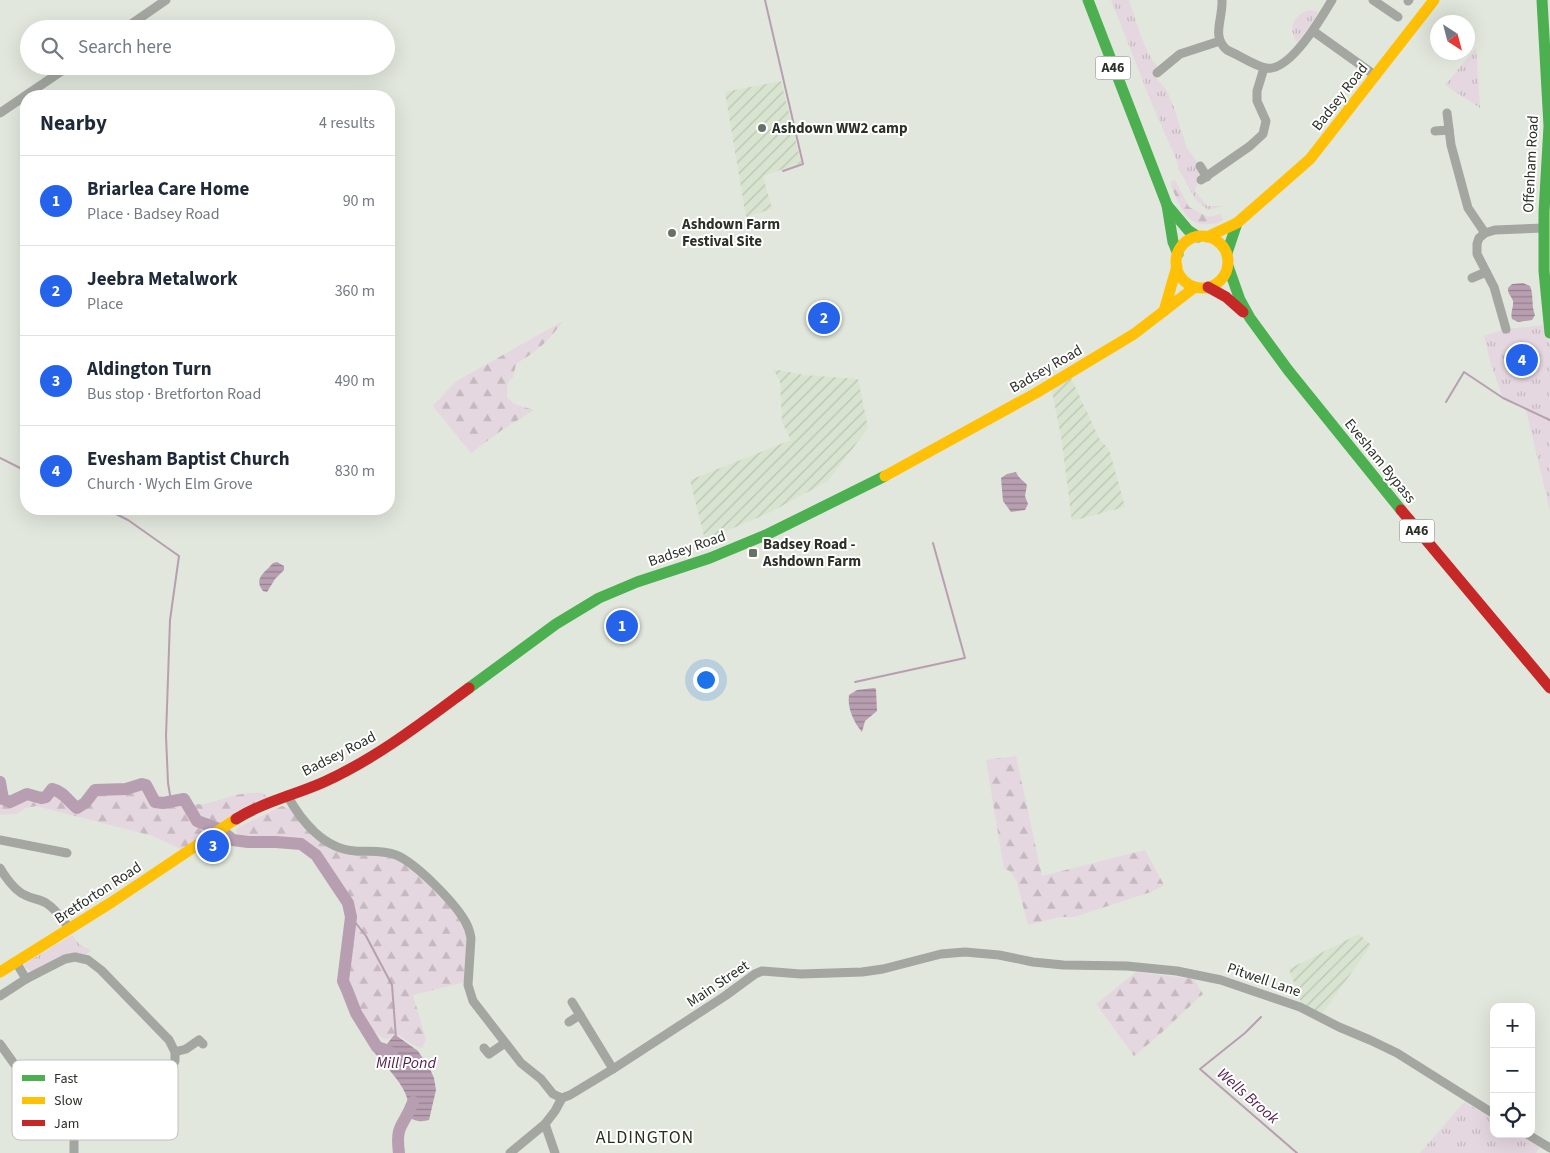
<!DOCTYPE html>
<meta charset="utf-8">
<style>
:root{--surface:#fff;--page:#f2f2f3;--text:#1f2937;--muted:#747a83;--line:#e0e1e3;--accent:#2563eb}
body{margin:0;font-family:"Source Sans 3",sans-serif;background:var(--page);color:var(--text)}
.controls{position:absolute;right:15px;bottom:15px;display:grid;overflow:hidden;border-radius:10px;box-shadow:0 5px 20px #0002}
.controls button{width:45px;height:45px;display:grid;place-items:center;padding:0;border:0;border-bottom:1px solid var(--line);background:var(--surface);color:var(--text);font:25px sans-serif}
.compass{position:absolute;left:1430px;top:15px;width:45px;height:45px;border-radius:50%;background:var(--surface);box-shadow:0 5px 20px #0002;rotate:144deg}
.you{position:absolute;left:705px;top:679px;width:18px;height:18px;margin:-12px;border:4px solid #fff;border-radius:50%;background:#1a73e8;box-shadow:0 0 0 8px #1a73e833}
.badge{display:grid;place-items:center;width:32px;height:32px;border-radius:50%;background:var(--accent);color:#fff;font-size:16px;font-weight:700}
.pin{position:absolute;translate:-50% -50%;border:2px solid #fff;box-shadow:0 1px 5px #0006}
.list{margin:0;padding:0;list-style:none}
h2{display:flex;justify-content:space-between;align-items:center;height:65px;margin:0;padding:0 20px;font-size:21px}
h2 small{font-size:16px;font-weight:400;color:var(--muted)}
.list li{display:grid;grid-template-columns:32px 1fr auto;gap:15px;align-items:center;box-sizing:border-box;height:90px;padding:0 20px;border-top:1px solid var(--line)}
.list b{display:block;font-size:19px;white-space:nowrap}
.list p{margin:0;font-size:16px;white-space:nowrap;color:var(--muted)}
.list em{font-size:16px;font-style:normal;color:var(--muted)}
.icon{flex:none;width:28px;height:28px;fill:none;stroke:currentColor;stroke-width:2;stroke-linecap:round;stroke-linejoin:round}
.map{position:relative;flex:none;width:1550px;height:1153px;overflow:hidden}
.search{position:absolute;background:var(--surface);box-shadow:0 5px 20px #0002;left:20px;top:20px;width:375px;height:55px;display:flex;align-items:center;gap:12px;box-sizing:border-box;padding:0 18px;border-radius:28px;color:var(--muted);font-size:19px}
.panel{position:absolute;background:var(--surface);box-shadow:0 5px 20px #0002;left:20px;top:90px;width:375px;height:425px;border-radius:20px}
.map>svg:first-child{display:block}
.industrial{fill:url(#industrial-furrows)}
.grass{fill:url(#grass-tufts)}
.forest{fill:url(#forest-firs)}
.water{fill:url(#water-rules)}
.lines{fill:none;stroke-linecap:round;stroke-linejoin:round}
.stream{stroke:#b89eb1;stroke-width:2}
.river{stroke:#b89eb1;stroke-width:12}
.street{stroke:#a3a6a1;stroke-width:9}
.fast{stroke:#4caf50;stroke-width:11}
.slow{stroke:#ffc107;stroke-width:11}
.jam{stroke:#c62828;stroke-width:11}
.poi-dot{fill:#6b7067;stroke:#fff;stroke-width:2}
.labels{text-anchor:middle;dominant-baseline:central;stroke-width:4;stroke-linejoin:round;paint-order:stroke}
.shield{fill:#fff;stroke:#6b6e68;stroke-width:1}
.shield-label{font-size:14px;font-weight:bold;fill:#2b3028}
.street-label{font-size:15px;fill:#2b3028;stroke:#fff}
.poi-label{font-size:15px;font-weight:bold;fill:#2b3028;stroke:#fff;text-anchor:start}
.water-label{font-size:16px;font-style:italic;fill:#511f4b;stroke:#fff}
.quarter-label{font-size:18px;letter-spacing:1px;fill:#273021;stroke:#fff}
.key{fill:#fff;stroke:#bfc1be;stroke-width:1}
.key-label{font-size:14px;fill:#2b3028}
</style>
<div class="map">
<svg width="1550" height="1153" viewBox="0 0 1550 1153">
<defs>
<pattern id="industrial-furrows" width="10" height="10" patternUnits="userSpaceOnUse" patternTransform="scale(1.25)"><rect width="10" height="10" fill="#d8e4d0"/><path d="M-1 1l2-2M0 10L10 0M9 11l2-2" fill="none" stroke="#bac4b3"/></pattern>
<pattern id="grass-tufts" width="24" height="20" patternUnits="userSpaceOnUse" patternTransform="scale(1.25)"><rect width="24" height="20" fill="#e5d7df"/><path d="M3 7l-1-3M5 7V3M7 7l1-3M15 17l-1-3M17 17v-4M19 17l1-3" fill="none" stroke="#c5b9bf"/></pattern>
<pattern id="forest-firs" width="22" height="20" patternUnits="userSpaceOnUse" patternTransform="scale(1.25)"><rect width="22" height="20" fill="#e5d7df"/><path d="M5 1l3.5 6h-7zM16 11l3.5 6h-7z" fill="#c5b9bf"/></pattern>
<pattern id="water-rules" width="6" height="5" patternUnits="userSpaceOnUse" patternTransform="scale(1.25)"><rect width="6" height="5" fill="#b89eb1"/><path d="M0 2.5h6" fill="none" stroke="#968190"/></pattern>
</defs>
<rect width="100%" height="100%" fill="#e1e7dc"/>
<g class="industrial">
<path d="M 781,81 L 801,163 L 763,176 L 772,209 L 746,217 L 725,92 Z"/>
<path d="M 773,369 L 804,375 L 858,379 L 868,428 L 828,481 L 769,513 L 705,540 L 690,480 L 791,440 L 782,422 L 780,381 Z"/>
<path d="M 1070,376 L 1100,440 L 1109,449 L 1125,507 L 1072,521 L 1061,436 L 1051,387 Z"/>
<path d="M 1359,934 L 1371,945 L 1323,1013 L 1302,1005 L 1289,969 Z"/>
</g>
<g class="grass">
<path d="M 1111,0 L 1129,0 C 1137,23 1143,49 1158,68 L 1153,74 L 1167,91 L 1173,105 L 1187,148 L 1199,165 L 1203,176 L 1197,184 L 1195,191 L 1207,206 L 1223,206 L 1208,210 L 1196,200 L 1179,170 L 1176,159 L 1152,104 Z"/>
<path d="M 1308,10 L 1318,12 L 1310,26 L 1297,42 C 1287,28 1294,16 1308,10 Z"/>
<path d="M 1476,48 L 1480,108 L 1445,85 Z"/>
<path d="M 1545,325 L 1550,346 L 1550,511 L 1526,410 L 1503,398 L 1491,365 L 1484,336 L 1506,329 Z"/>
<path d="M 72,935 L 80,945 L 91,950 L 86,955 C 65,949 51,962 33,971 L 30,971 L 24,966 L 26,963 Z"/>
<path d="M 1464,1102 L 1494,1119 L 1494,1134 L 1519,1134 L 1540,1147 L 1536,1153 L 1420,1153 Z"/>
</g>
<g class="forest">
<path d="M 1175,180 L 1189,207 L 1208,217 L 1220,214 L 1223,219 C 1220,223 1215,224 1209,224 C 1185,226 1180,205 1171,186 L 1171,181 Z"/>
<path d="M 563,321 C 547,343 538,350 516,364 L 513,377 L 507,384 L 507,397 L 514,404 L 534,410 L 502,430 L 471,453 L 433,406 L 455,382 Z"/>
<path d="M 1016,756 L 1042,876 L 1145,850 L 1164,885 L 1151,892 L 1074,917 L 1060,917 L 1028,925 L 1017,882 L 1010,871 L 1004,869 L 986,760 Z"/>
<path d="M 0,782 L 3,799 L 10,802 L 27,794 L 41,798 L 46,797 L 52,789 C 63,791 68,801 77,808 L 85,803 L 95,790 L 126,789 L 142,784 L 146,785 L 155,802 L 163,803 L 184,799 L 188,804 C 195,804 202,805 208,803 C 227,798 243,791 263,793 L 269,799 L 182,850 L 153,836 L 36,806 L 26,808 L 16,814 L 0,815 Z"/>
<path d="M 282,806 L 293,810 L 323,843 L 338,852 L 353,856 L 385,856 L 398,861 L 406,864 L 433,888 L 453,909 L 464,927 L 468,952 L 465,982 L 413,995 L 426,1040 L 422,1048 C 410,1046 404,1035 393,1034 L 388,1039 L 382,1038 L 373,1030 L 361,1011 L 349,981 L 351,962 L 348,943 L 351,917 L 348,903 L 316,855 L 301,844 L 276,842 L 248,842 L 236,832 L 237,828 Z"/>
<path d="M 1136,972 L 1194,979 L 1203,994 L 1158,1036 L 1134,1056 L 1096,1004 Z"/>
</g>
<g class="water">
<path d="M 1523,283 L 1530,286 C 1534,295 1531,306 1535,315 L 1532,320 L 1518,322 L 1512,319 C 1510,312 1514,307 1513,301 C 1511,295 1508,295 1508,288 L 1512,284 Z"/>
<path d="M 1016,472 C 1019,479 1023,480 1027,485 L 1025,496 L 1028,504 L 1025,510 L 1011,512 L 1003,501 L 1001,478 L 1007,474 Z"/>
<path d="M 277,562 L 284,566 L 284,570 L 275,579 L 267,592 L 263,591 C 253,578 265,573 273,563 Z"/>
<path d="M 874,688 L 876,689 L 877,711 L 865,721 L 862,732 C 854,723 847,708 849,695 L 857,690 Z"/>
<path d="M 394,1035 L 397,1036 L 418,1051 L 430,1069 L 434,1078 L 436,1090 L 429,1120 C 418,1123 410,1120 404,1112 L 409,1106 C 406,1084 387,1069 374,1052 L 381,1042 L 387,1044 Z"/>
</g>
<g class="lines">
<g class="stream">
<path d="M 765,0 L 803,164 L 783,171"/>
<path d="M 1446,402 L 1464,372 L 1503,398 L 1550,420"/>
<path d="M 0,458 L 26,471"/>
<path d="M 106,509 L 128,520 L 179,556 L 170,620 L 166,736 L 168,783 L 171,801"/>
<path d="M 855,682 L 965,658 L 933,543"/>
<path d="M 351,917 L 366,936 L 392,985 L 396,1038"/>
<path d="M 1261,1017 L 1245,1033 L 1200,1069 L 1297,1153"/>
</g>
<g class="river">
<path d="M 0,782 L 3,799 L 10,802 L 27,794 L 41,798 L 46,797 L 52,789 C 63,791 68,801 77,808 L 85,803 L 95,790 L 126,789 L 142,784 L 146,785 L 155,802 L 163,803 L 184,799 L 197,821 L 219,829 L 233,840 L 248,842 L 276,842 L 301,844 L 316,855 L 348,903 L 351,917 L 343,981 L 347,990 L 356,1013 L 377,1047 L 392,1053"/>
<path d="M 399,1153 C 395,1123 404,1127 413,1102"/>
</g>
<g class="street">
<path d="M 1222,0 C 1223,19 1211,37 1227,50 C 1239,55 1255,66 1266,68 C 1289,73 1322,17 1332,0"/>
<path d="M 1373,0 L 1398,17"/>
<path d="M 1408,1 L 1409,0"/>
<path d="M 124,29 L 166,0"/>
<path d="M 1313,31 L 1376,76"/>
<path d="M 1157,73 L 1180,54 L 1220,41"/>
<path d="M 0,113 L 69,66"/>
<path d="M 1447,113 L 1451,145 L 1468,208 L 1485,233"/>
<path d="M 1435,131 L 1449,130"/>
<path d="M 1200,166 L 1207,177"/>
<path d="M 1201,180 L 1250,146 L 1263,134 L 1266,121 L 1257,101 L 1257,91 L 1264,68"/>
<path d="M 1472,278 L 1486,272"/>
<path d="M 1506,329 L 1494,287 L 1477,254 L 1477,244 L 1479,238 L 1485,233 L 1495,230 L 1543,228"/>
<path d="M 287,795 C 301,821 324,849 355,851 C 369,852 383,850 396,855 C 416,863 454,902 465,921 C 468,926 470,932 471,938 L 468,985 L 473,1001 L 521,1063 L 541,1079 L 553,1094 L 562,1098"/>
<path d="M 0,840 L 67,853"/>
<path d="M 0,868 C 6,878 16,892 27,896 C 33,899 40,899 46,903 C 56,909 63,920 70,929"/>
<path d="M 16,962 L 26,979 L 65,959 L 75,957 L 88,960 L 101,970 L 169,1040 L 175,1052 L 186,1049 L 199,1040 L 203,1044"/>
<path d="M 0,996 L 26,979"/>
<path d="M 572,1002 L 613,1069"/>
<path d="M 569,1022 L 580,1015"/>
<path d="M 0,1044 C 12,1061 58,1127 76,1132 C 83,1134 92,1133 98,1129 L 169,1077 L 175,1061 L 175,1052"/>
<path d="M 484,1048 L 489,1054 L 505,1043"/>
<path d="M 562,1098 L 570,1095 L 613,1069 L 725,996 L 755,974 L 762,971 L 801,974 L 862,972 L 883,969 L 941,954 L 965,952 L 999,955 L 1033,962 L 1063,965 L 1127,966 L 1177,971 L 1221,980 L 1300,1007 L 1339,1027 L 1370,1040 L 1397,1053 L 1494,1114"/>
<path d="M 545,1124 L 555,1153"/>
<path d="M 1527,1134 L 1550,1148"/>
<path d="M 74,1153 L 74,1132"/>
<path d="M 510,1153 L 545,1124 L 555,1111 L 562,1098"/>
</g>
<g class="fast">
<path d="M 1088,0 L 1167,205 L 1173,242 L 1178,254"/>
<path d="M 1542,0 L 1549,126 L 1544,212 L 1544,271 L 1550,333"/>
<path d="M 1167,205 L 1188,230 L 1198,237"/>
<path d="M 1227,253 L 1237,223"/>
<path d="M 1228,266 L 1240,300 L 1250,318 L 1288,370 L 1401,510"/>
<path d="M 469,688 L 556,624 L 599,598 L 637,582 L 710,558 L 768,534 L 885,476"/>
</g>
<g class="slow">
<circle cx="1202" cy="262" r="26"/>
<path d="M 1207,237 L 1237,223 L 1310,159 L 1434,0"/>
<path d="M 1164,311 L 1177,266"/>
<path d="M 885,476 L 1036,393 L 1134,334 L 1195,287"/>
<path d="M 0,972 L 112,902 L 236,819"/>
</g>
<g class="jam">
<path d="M 1208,287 L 1226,297 L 1243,312"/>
<path d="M 1401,510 L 1550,688"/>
<path d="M 236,819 C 263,802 295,795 324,782 C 377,758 423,722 469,688"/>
</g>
</g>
<g class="poi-dot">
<circle cx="762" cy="128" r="5"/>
<circle cx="672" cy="233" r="5"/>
<rect x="748" y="548" width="10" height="10" rx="2.5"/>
</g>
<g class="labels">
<g class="shield">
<rect x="1095.5" y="56.5" width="35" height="23" rx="4"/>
<rect x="1399.5" y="519.5" width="35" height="23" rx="4"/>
</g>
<g class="shield-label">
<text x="1113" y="68">A46</text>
<text x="1417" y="531">A46</text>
</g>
<g class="street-label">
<text transform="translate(1340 97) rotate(-52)">Badsey Road</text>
<text transform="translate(1531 164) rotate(-87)">Offenham Road</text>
<text transform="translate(1046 369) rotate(-30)">Badsey Road</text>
<text transform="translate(1380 461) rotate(51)">Evesham Bypass</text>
<text transform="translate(687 549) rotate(-19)">Badsey Road</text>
<text transform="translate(339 754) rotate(-27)">Badsey Road</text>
<text transform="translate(98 893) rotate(-33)">Bretforton Road</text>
<text transform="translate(1264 980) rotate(19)">Pitwell Lane</text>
<text transform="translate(718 984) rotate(-34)">Main Street</text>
</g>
<g class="poi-label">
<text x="772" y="128">Ashdown WW2 camp</text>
<text x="682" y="224">Ashdown Farm<tspan x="682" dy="17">Festival Site</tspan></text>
<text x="763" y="544">Badsey Road -<tspan x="763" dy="17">Ashdown Farm</tspan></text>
</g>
<g class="water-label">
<text x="406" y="1063">Mill Pond</text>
<text transform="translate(1248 1096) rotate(41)">Wells Brook</text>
</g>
<g class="quarter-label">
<text x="645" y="1137">ALDINGTON</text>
</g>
</g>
<rect x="12" y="1060" width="166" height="80" rx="8" class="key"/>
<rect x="22" y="1075" width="23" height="6" fill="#4caf50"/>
<rect x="22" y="1097" width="23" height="7" fill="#ffc107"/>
<rect x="22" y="1120" width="23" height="6" fill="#c62828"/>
<g class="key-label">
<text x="54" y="1083">Fast</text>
<text x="54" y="1105">Slow</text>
<text x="54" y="1128">Jam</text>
</g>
</svg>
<div class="controls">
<button>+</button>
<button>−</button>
<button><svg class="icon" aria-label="locate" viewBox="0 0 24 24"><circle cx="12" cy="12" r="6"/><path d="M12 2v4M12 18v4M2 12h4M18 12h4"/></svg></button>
</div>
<svg class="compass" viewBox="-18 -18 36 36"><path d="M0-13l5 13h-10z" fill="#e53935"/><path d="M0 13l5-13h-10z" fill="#747a83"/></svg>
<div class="you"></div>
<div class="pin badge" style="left:622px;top:626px">1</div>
<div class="pin badge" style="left:824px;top:318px">2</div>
<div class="pin badge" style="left:213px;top:846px">3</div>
<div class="pin badge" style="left:1522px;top:360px">4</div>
<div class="search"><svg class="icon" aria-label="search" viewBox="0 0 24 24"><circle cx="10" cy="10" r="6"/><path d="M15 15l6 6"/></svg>Search here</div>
<section class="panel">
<h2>Nearby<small>4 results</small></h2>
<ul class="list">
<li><span class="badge">1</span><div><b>Briarlea Care Home</b><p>Place · Badsey Road</p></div><em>90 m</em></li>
<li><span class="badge">2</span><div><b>Jeebra Metalwork</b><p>Place</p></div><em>360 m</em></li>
<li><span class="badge">3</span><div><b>Aldington Turn</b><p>Bus stop · Bretforton Road</p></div><em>490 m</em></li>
<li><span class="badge">4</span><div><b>Evesham Baptist Church</b><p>Church · Wych Elm Grove</p></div><em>830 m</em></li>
</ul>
</section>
</div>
